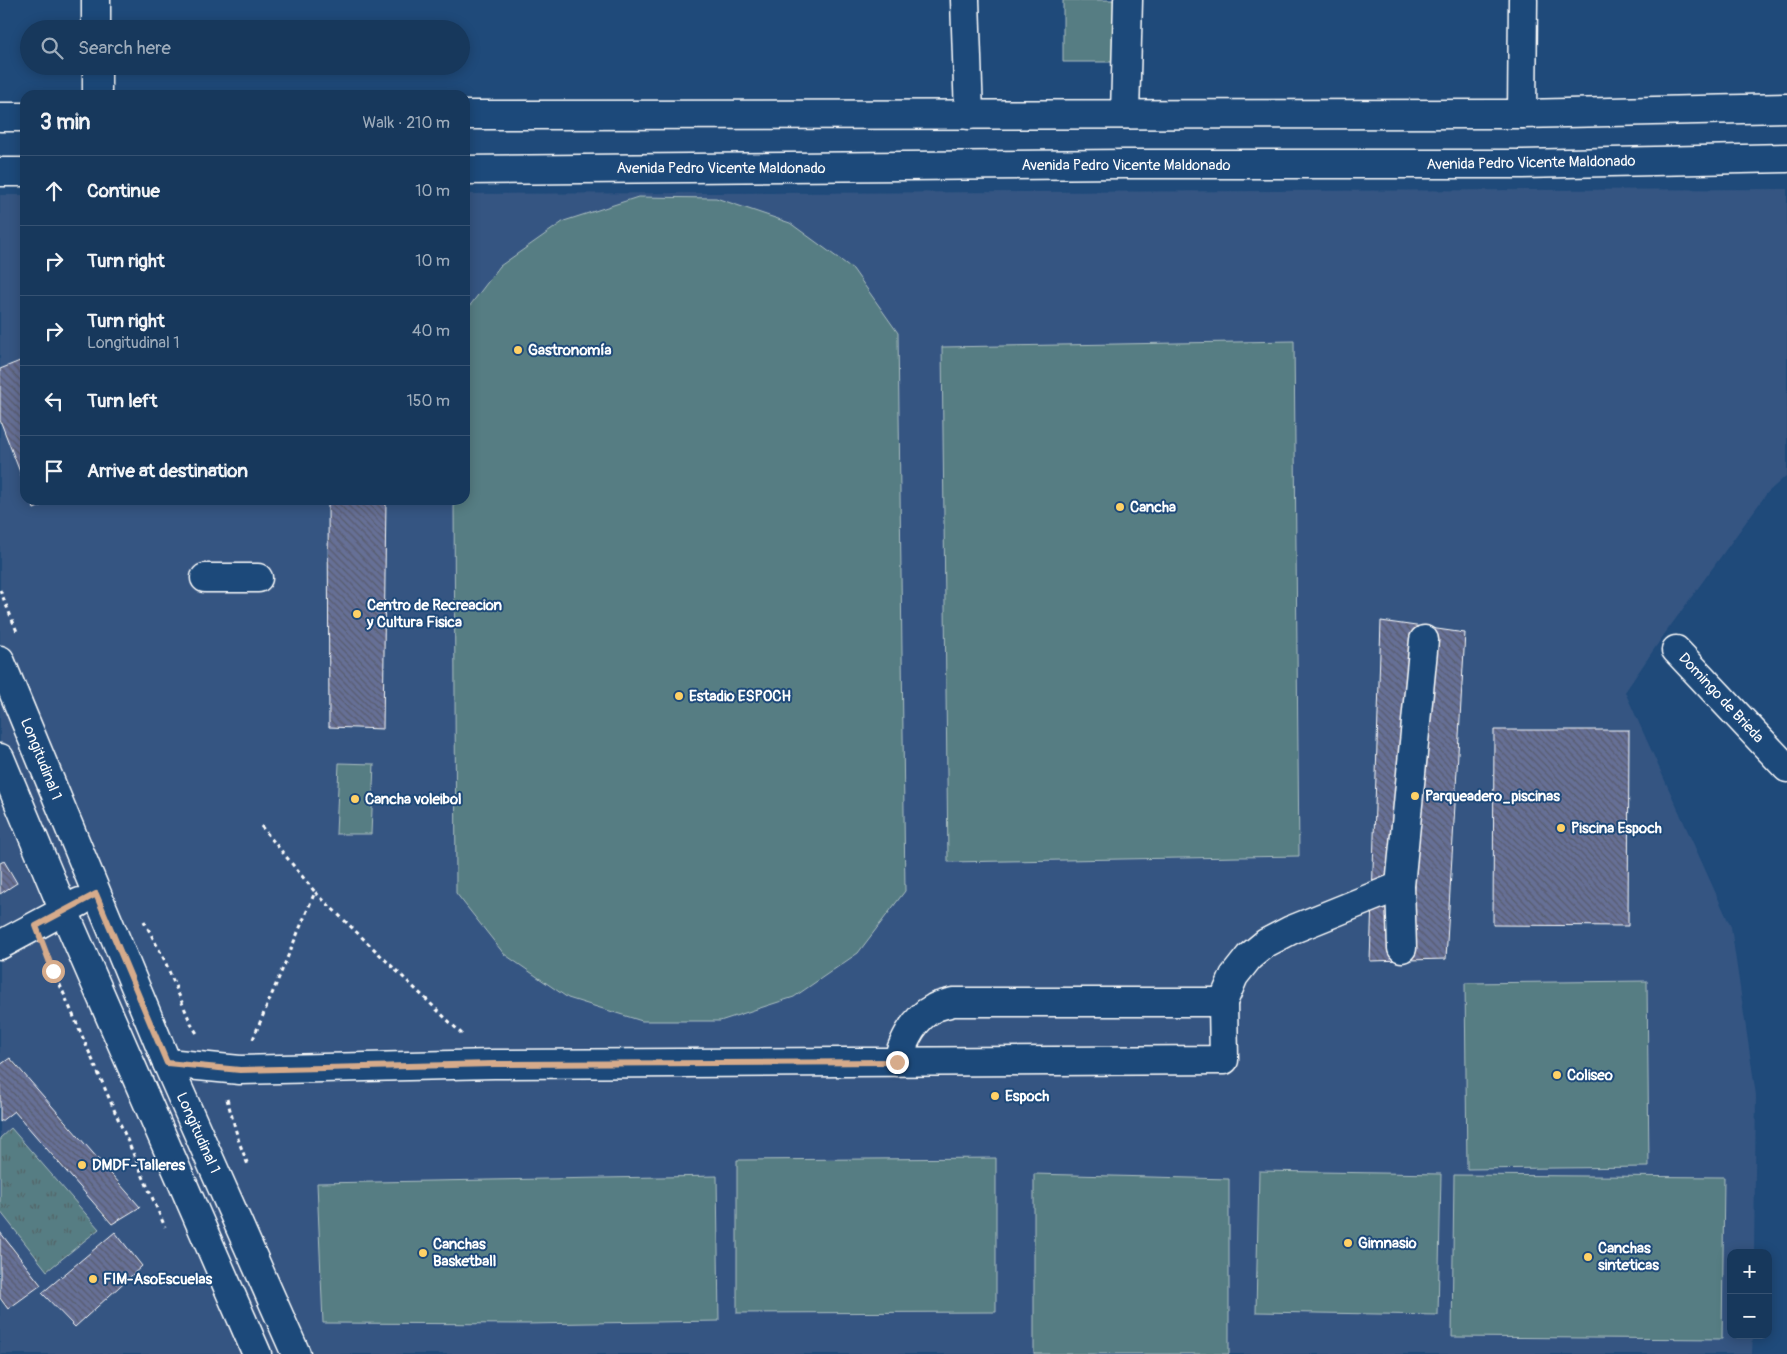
<!DOCTYPE html>
<meta charset="utf-8">
<style>
:root{--surface:#17385c;--page:#244365;--text:#f1f3f6;--muted:#9eacbb;--line:#365272}
body{margin:0;font-family:Pangolin,sans-serif;background:var(--page);color:var(--text)}
.controls{position:absolute;right:15px;bottom:15px;display:grid;overflow:hidden;border-radius:10px;box-shadow:0 2px 12px #0003}
.controls button{width:45px;height:45px;display:grid;place-items:center;padding:0;border:0;border-bottom:1px solid var(--line);background:var(--surface);color:var(--text);font:25px sans-serif}
.stop{position:absolute;width:15px;height:15px;margin:-11px;border:4px solid #d6ab8b;border-radius:50%;background:#fff}
.stop.end{background:#d6ab8b;border-color:#fff;box-shadow:0 1px 5px #0008}
.list{margin:0;padding:0;list-style:none}
h2{display:flex;justify-content:space-between;align-items:center;height:65px;margin:0;padding:0 20px;font-size:21px}
h2 small{font-size:16px;font-weight:400;color:var(--muted)}
.list li{display:grid;grid-template-columns:32px 1fr auto;gap:15px;align-items:center;box-sizing:border-box;height:70px;padding:0 20px;border-top:1px solid var(--line)}
.list b{display:block;font-size:19px;white-space:nowrap}
.list p{margin:0;font-size:16px;white-space:nowrap;color:var(--muted)}
.list em{font-size:16px;font-style:normal;color:var(--muted)}
.icon{flex:none;width:28px;height:28px;fill:none;stroke:currentColor;stroke-width:2;stroke-linecap:round;stroke-linejoin:round}
.map{position:relative;flex:none;width:1787px;height:1354px;overflow:hidden}
.search{position:absolute;background:var(--surface);box-shadow:0 2px 12px #0003;left:20px;top:20px;width:450px;height:55px;display:flex;align-items:center;gap:12px;box-sizing:border-box;padding:0 18px;border-radius:28px;color:var(--muted);font-size:19px}
.panel{position:absolute;background:var(--surface);box-shadow:0 2px 12px #0003;left:20px;top:90px;width:450px;height:415px;border-radius:15px}
.map>svg:first-child{display:block}
.built{fill:#345582}
.park{fill:url(#park-tufts);stroke:#abbec1}
.pitch{fill:#577d83;stroke:#abbec1}
.building{fill:url(#building-back-hatch);stroke:#fff}
.lines{fill:none;stroke-linecap:round;stroke-linejoin:round}
.minor-casing{stroke:#fff;stroke-width:31}
.major-casing{stroke:#fff;stroke-width:31}
.path{stroke:#fff;stroke-width:3;stroke-dasharray:4 4;stroke-linecap:butt}
.minor{stroke:#1f4a7a;stroke-width:28}
.major{stroke:#1f4a7a;stroke-width:28}
.route{stroke:#d6ab8b;stroke-width:6}
.poi-dot{fill:#ffd166;stroke:#1f4a7a;stroke-width:2}
.labels{text-anchor:middle;dominant-baseline:central;stroke-width:4;stroke-linejoin:round;paint-order:stroke}
.street-label{font-size:15px;fill:#fff;stroke:#1f4a7a}
.poi-label{font-size:15px;font-weight:bold;fill:#fff;stroke:#1f4a7a;text-anchor:start}
</style>
<div class="map">
<svg width="1787" height="1354" viewBox="0 0 1787 1354">
<defs>
<pattern id="park-tufts" width="24" height="20" patternUnits="userSpaceOnUse" patternTransform="scale(1.25)"><rect width="24" height="20" fill="#577d83"/><path d="M3 7l-1-3M5 7V3M7 7l1-3M15 17l-1-3M17 17v-4M19 17l1-3" fill="none" stroke="#526468"/></pattern>
<pattern id="building-back-hatch" width="6" height="6" patternUnits="userSpaceOnUse" patternTransform="scale(1.25)"><rect width="6" height="6" fill="#666f96"/><path d="M-1 5l2 2M0 0l6 6M5-1l2 2" fill="none" stroke="#585c6d"/></pattern>
</defs>
<rect width="100%" height="100%" fill="#1f4a7a"/>
<filter id="ink" filterUnits="userSpaceOnUse"><feTurbulence type="fractalNoise" baseFrequency=".02" numOctaves="2"/><feDisplacementMap in="SourceGraphic" scale="10" xChannelSelector="R" yChannelSelector="G"/><feConvolveMatrix kernelMatrix="1 2 1 2 8 2 1 2 1" color-interpolation-filters="sRGB"/></filter>
<g filter="url(#ink)">
<path class="built" d="M 1787,189 L 1787,475 L 1767,493 L 1661,639 L 1625,692 L 1731,927 L 1756,1095 L 1754,1253 L 1731,1253 L 1731,1335 L 1753,1335 L 1752,1354 L 0,1354 L 0,195 L 25,195 L 25,500 L 465,500 L 465,194 Z"/>
<path class="park" d="M 11,1128 L 99,1229 L 47,1271 L 0,1211 L 0,1138 Z"/>
<g class="pitch">
<path d="M 1063,0 L 1137,0 L 1135,62 L 1063,62 Z"/>
<path d="M 638,197 L 716,198 L 790,223 L 853,269 L 898,333 L 905,891 L 858,953 L 794,997 L 720,1021 L 642,1021 L 568,998 L 504,954 L 456,893 L 454,500 L 465,500 L 465,312 L 500,266 L 564,221 Z"/>
<path d="M 1294,341 L 1299,856 L 948,862 L 942,347 Z"/>
<path d="M 339,763 L 374,764 L 371,834 L 336,834 Z"/>
<path d="M 1647,981 L 1649,1167 L 1467,1169 L 1465,983 Z"/>
<path d="M 996,1158 L 996,1312 L 737,1313 L 737,1160 Z"/>
<path d="M 1259,1171 L 1441,1174 L 1438,1315 L 1256,1312 Z"/>
<path d="M 1034,1174 L 1229,1179 L 1229,1354 L 1034,1354 Z"/>
<path d="M 1454,1175 L 1724,1177 L 1722,1339 L 1452,1337 Z"/>
<path d="M 717,1176 L 719,1321 L 526,1324 L 323,1323 L 317,1183 Z"/>
</g>
<g class="building">
<path d="M 25,359 L 25,485 L 0,420 L 0,369 Z"/>
<path d="M 31,500 L 54,500 L 34,509 Z"/>
<path d="M 328,500 L 386,500 L 383,729 L 329,727 Z"/>
<path d="M 1381,621 L 1465,633 L 1446,959 L 1370,961 Z"/>
<path d="M 1494,730 L 1629,730 L 1628,926 L 1493,925 Z"/>
<path d="M 4,861 L 17,883 L 0,894 L 0,863 Z"/>
<path d="M 10,1058 L 140,1207 L 112,1224 L 14,1111 L 0,1122 L 0,1065 Z"/>
<path d="M 0,1232 L 41,1285 L 8,1309 L 0,1298 Z"/>
<path d="M 115,1232 L 142,1266 L 75,1327 L 42,1293 Z"/>
</g>
<g class="lines">
<g class="minor-casing">
<g id="minor">
<path d="M 96,0 L 96,29"/>
<path d="M 965,0 L 969,115"/>
<path d="M 97,66 L 97,95"/>
<path d="M 1125,114 L 1128,0"/>
<path d="M 1522,114 L 1523,0"/>
<path d="M 205,578 L 258,578"/>
<path d="M 1676,650 L 1787,768"/>
<path d="M 0,660 L 167,1063 L 296,1354"/>
<path d="M 0,758 L 64,911 L 257,1354"/>
<path d="M 0,945 L 80,902"/>
<path d="M 1402,948 L 1400,886 L 1424,640"/>
<path d="M 1223,1002 L 1234,976 L 1249,957 L 1266,943 L 1291,930 L 1400,886"/>
<path d="M 167,1063 L 240,1070 L 494,1064 L 1224,1060 L 1223,1002 L 953,1002 C 947,1004 939,1005 934,1008 C 914,1018 903,1042 897,1062"/>
</g>
</g>
<g class="major-casing">
<g id="major">
<path d="M 465,115 L 1522,114 L 1787,108"/>
<path d="M 0,117 L 25,117"/>
<path d="M 465,170 L 1124,164 L 1523,164 L 1787,158"/>
<path d="M 0,172 L 25,172"/>
</g>
</g>
<g class="path">
<path d="M 0,590 L 18,634"/>
<path d="M 261,826 L 315,892"/>
<path d="M 144,921 L 164,959 L 191,1024 L 198,1035"/>
<path d="M 47,955 L 165,1227"/>
<path d="M 253,1039 L 315,892 L 462,1034"/>
<path d="M 227,1099 L 239,1142 L 248,1165"/>
</g>
<use href="#minor" class="minor"/>
<use href="#major" class="major"/>
</g>
</g>
<g class="lines" filter="url(#ink)">
<path class="route" d="M 53,971 L 36,926 L 96,894 L 167,1063 L 240,1070 L 494,1064 L 897,1062"/>
</g>
<g class="poi-dot">
<circle cx="518" cy="350" r="5"/>
<circle cx="1120" cy="507" r="5"/>
<circle cx="357" cy="614" r="5"/>
<circle cx="679" cy="696" r="5"/>
<circle cx="1415" cy="796" r="5"/>
<circle cx="355" cy="799" r="5"/>
<circle cx="1561" cy="828" r="5"/>
<circle cx="1557" cy="1075" r="5"/>
<circle cx="995" cy="1096" r="5"/>
<circle cx="82" cy="1165" r="5"/>
<circle cx="1348" cy="1243" r="5"/>
<circle cx="423" cy="1253" r="5"/>
<circle cx="1588" cy="1257" r="5"/>
<circle cx="93" cy="1279" r="5"/>
</g>
<g class="labels">
<g class="street-label">
<text transform="translate(1531 163) rotate(-1)">Avenida Pedro Vicente Maldonado</text>
<text x="1126" y="165">Avenida Pedro Vicente Maldonado</text>
<text x="721" y="168">Avenida Pedro Vicente Maldonado</text>
<text transform="translate(1721 698) rotate(47)">Domingo de Brieda</text>
<text transform="translate(41 759) rotate(68)">Longitudinal 1</text>
<text transform="translate(198 1133) rotate(66)">Longitudinal 1</text>
</g>
<g class="poi-label">
<text x="528" y="350">Gastronomía</text>
<text x="1130" y="507">Cancha</text>
<text x="367" y="605">Centro de Recreacion<tspan x="367" dy="17">y Cultura Fisica</tspan></text>
<text x="689" y="696">Estadio ESPOCH</text>
<text x="1425" y="796">Parqueadero_piscinas</text>
<text x="365" y="799">Cancha voleibol</text>
<text x="1571" y="828">Piscina Espoch</text>
<text x="1567" y="1075">Coliseo</text>
<text x="1005" y="1096">Espoch</text>
<text x="92" y="1165">DMDF-Talleres</text>
<text x="1358" y="1243">Gimnasio</text>
<text x="433" y="1244">Canchas<tspan x="433" dy="17">Basketball</tspan></text>
<text x="1598" y="1248">Canchas<tspan x="1598" dy="17">sinteticas</tspan></text>
<text x="103" y="1279">FIM-AsoEscuelas</text>
</g>
</g>
</svg>
<div class="controls">
<button>+</button>
<button>−</button>
</div>
<div class="stop" style="left:53px;top:971px"></div>
<div class="stop end" style="left:897px;top:1062px"></div>
<div class="search"><svg class="icon" aria-label="search" viewBox="0 0 24 24"><circle cx="10" cy="10" r="6"/><path d="M15 15l6 6"/></svg>Search here</div>
<section class="panel">
<h2>3 min<small>Walk · 210 m</small></h2>
<ul class="list">
<li><svg class="icon" aria-label="ahead" viewBox="0 0 24 24"><path d="M12 20V5M6 11l6-6 6 6"/></svg><div><b>Continue</b></div><em>10 m</em></li>
<li><svg class="icon" aria-label="right" viewBox="0 0 24 24"><path d="M7 20v-9h11M14 6l5 5-5 5"/></svg><div><b>Turn right</b></div><em>10 m</em></li>
<li><svg class="icon" aria-label="right" viewBox="0 0 24 24"><path d="M7 20v-9h11M14 6l5 5-5 5"/></svg><div><b>Turn right</b><p>Longitudinal 1</p></div><em>40 m</em></li>
<li><svg class="icon" aria-label="left" viewBox="0 0 24 24"><path d="M17 20v-9H6M10 6l-5 5 5 5"/></svg><div><b>Turn left</b></div><em>150 m</em></li>
<li><svg class="icon" aria-label="arrive" viewBox="0 0 24 24"><path d="M6 21V4h12l-3 4 3 4H6"/></svg><div><b>Arrive at destination</b></div></li>
</ul>
</section>
</div>
